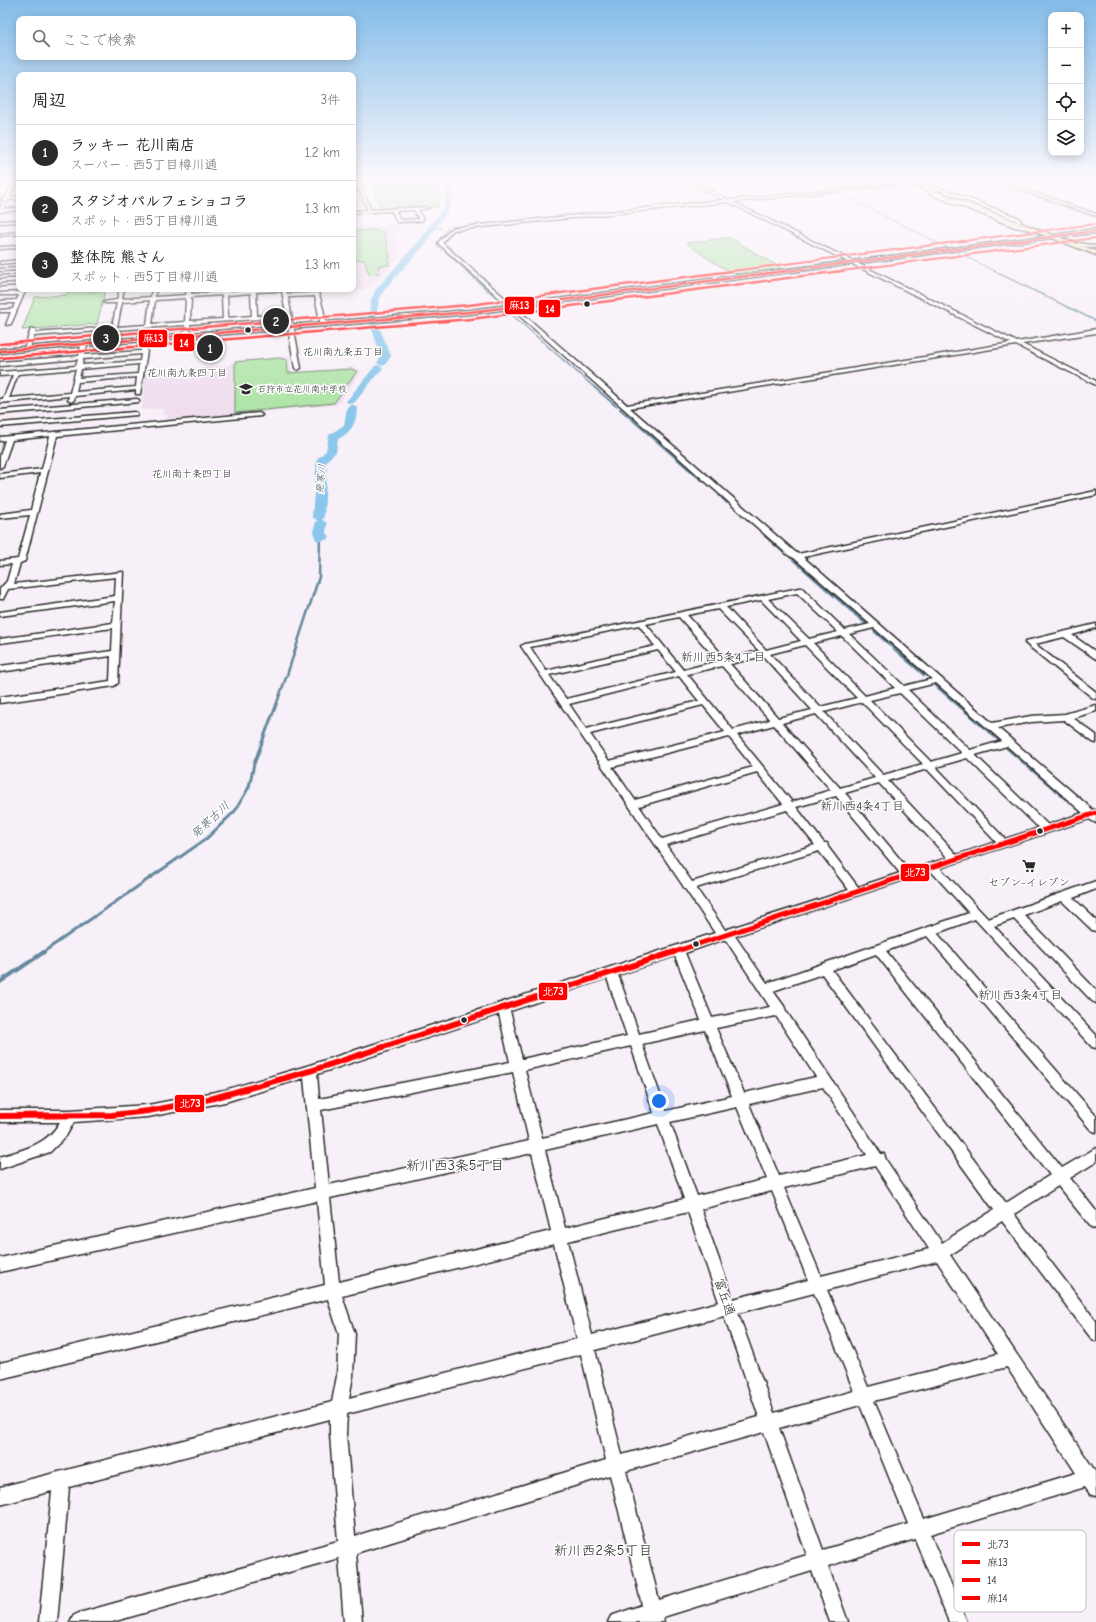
<!DOCTYPE html>
<html lang="ja">
<meta charset="utf-8">
<style>
:root{--surface:#fff;--page:#f6f6f6;--text:#222;--muted:#767676;--line:#e0e0e0;--accent:#2b2b2b}
body{margin:0;font-family:"Comic Neue","Klee One",sans-serif;background:var(--page);color:var(--text)}
.controls{position:absolute;right:12px;top:12px;display:grid;overflow:hidden;border-radius:8px;box-shadow:0 2px 10px #0003}
.controls button{width:36px;height:36px;display:grid;place-items:center;padding:0;border:0;border-bottom:1px solid var(--line);background:var(--surface);color:var(--text);font:20px sans-serif}
.you{position:absolute;left:659px;top:1101px;width:14px;height:14px;margin:-10px;border:3px solid #fff;border-radius:50%;background:#1a73e8;box-shadow:0 0 0 6px #1a73e833}
.badge{display:grid;place-items:center;width:26px;height:26px;border-radius:50%;background:var(--accent);color:#fff;font-size:13px;font-weight:700}
.pin{position:absolute;translate:-50% -50%;border:2px solid #fff;box-shadow:0 1px 4px #0006}
.list{margin:0;padding:0;list-style:none}
h2{display:flex;justify-content:space-between;align-items:center;height:52px;margin:0;padding:0 16px;font-size:17px}
h2 small{font-size:13px;font-weight:400;color:var(--muted)}
.list li{display:grid;grid-template-columns:26px 1fr auto;gap:12px;align-items:center;box-sizing:border-box;height:56px;padding:0 16px;border-top:1px solid var(--line)}
.list b{display:block;font-size:15px;white-space:nowrap}
.list p{margin:0;font-size:13px;white-space:nowrap;color:var(--muted)}
.list em{font-size:13px;font-style:normal;color:var(--muted)}
.icon{flex:none;width:22px;height:22px;fill:none;stroke:currentColor;stroke-width:2;stroke-linecap:round;stroke-linejoin:round}
.map{position:relative;flex:none;width:1096px;height:1622px;overflow:hidden}
.search{position:absolute;background:var(--surface);box-shadow:0 2px 10px #0003;left:16px;top:16px;width:340px;height:44px;display:flex;align-items:center;gap:10px;box-sizing:border-box;padding:0 14px;border-radius:8px;color:var(--muted);font-size:15px}
.panel{position:absolute;background:var(--surface);box-shadow:0 2px 10px #0003;left:16px;top:72px;width:340px;height:220px;border-radius:8px}
.map>svg:first-child{display:block}
.built{fill:#f0deef}
.green{fill:#afe4a7;stroke:#6d8869}
.lines{fill:none;stroke-linecap:round;stroke-linejoin:round}
.stream-far5{stroke:#65899e;stroke-width:1}
.stream-far4{stroke:#65899e;stroke-width:1.5}
.stream-far3{stroke:#65899e;stroke-width:2}
.stream-far2{stroke:#65899e;stroke-width:2.5}
.stream-far1{stroke:#65899e;stroke-width:3}
.stream{stroke:#65899e;stroke-width:4}
.river{fill:#8bc7eb;fill-rule:evenodd}
.minor-casing{stroke:#2b2b2b;stroke-width:3}
.major-casing{stroke:#2b2b2b;stroke-width:3}
.minor{fill:#fff;fill-rule:evenodd}
.major{fill:#f9deab;fill-rule:evenodd}
.bus-1-far1-casing{stroke:#fff;stroke-width:8}
.bus-1-casing{stroke:#fff;stroke-width:10}
.bus-2-far1-casing{stroke:#fff;stroke-width:3}
.bus-2-casing{stroke:#fff;stroke-width:4}
.bus-3-far1-casing{stroke:#fff;stroke-width:3}
.bus-3-casing{stroke:#fff;stroke-width:4}
.bus-4-far1-casing{stroke:#fff;stroke-width:3}
.bus-4-casing{stroke:#fff;stroke-width:4}
.bus-1-far1{stroke:#f00;stroke-width:5}
.bus-1{stroke:#f00;stroke-width:6}
.bus-2-far1{stroke:#f00;stroke-width:2}
.bus-2{stroke:#f00;stroke-width:2.5}
.bus-3-far1{stroke:#f00;stroke-width:2}
.bus-3{stroke:#f00;stroke-width:2.5}
.bus-4-far1{stroke:#f00;stroke-width:2}
.bus-4{stroke:#f00;stroke-width:2.5}
.bus-dot{fill:#2b2b2b;stroke:#fff;stroke-width:1.5}
.labels{text-anchor:middle;dominant-baseline:central;stroke-width:3;stroke-linejoin:round;paint-order:stroke}
.far-poi-label{font-size:9px;fill:#2b2b2b;stroke:#fff;text-anchor:start}
.far-neighbourhood-label{font-size:10px;fill:#2b2b2b;stroke:#fff}
.far-water-label{font-size:10px;font-style:italic;fill:#485a65;stroke:#fff}
.poi-label{font-size:11px;fill:#2b2b2b;stroke:#fff}
.neighbourhood-label{font-size:12px;fill:#2b2b2b;stroke:#fff}
.water-label{font-size:12px;font-style:italic;fill:#485a65;stroke:#fff}
.near-street-label{font-size:13px;fill:#2b2b2b;stroke:#fff}
.near-neighbourhood-label{font-size:14px;fill:#2b2b2b;stroke:#fff}
.key{fill:#fff;stroke:#bfbfbf;stroke-width:1}
.key-label{font-size:11px;fill:#2b2b2b}
.line-badge{stroke:#fff;stroke-width:1.5}
.badge-label{font-size:11px;text-anchor:middle;font-weight:bold;fill:#fff}
</style>
<div class="map">
<svg width="1096" height="1622" viewBox="0 0 1096 1622">
<rect width="100%" height="100%" fill="#f8f0f8"/>
<filter id="ink" filterUnits="userSpaceOnUse"><feTurbulence type="fractalNoise" baseFrequency=".025" numOctaves="2"/><feDisplacementMap in="SourceGraphic" scale="8" xChannelSelector="R" yChannelSelector="G"/><feConvolveMatrix kernelMatrix="1 2 1 2 8 2 1 2 1" color-interpolation-filters="sRGB"/></filter>
<g filter="url(#ink)">
<g class="built">
<path d="M 414,224 L 393,235 L 401,256 L 380,278 L 365,290 L 291,295 L 290,289 L 353,289 L 353,228 Z"/>
<path d="M 290,356 L 291,371 L 302,372 L 352,367 L 362,371 L 337,405 L 166,421 L 168,415 L 162,415 L 163,408 L 142,410 L 144,373 L 230,365 L 231,361 Z"/>
</g>
<g class="green">
<path d="M 369,180 L 398,180 L 439,185 L 438,207 L 385,210 L 382,209 Z"/>
<path d="M 371,230 L 384,232 L 390,258 L 389,258 L 389,265 L 378,266 L 380,273 L 369,274 L 364,260 L 353,260 L 353,231 Z"/>
<path d="M 727,238 L 730,238 L 781,268 C 772,271 747,276 737,274 C 729,273 693,249 687,243 Z"/>
<path d="M 105,291 L 97,324 L 22,330 L 35,297 L 66,295 L 67,293 Z"/>
<path d="M 279,358 L 287,360 L 288,373 L 351,369 L 357,371 L 334,403 L 235,413 L 235,362 Z"/>
</g>
<g class="lines">
<g class="stream-far5">
<path d="M 813,180 L 946,247"/>
<path d="M 433,227 L 441,228"/>
<path d="M 442,250 L 436,244 L 448,228"/>
<path d="M 444,251 L 467,272"/>
<path d="M 958,253 L 997,272"/>
</g>
<g class="stream-far4">
<path d="M 466,271 L 488,291"/>
<path d="M 994,271 L 1096,321"/>
<path d="M 490,292 L 497,298"/>
<path d="M 499,300 L 504,304"/>
<path d="M 510,313 L 595,388"/>
</g>
<g class="stream-far3">
<path d="M 594,387 L 616,406"/>
<path d="M 620,409 L 701,480"/>
<path d="M 719,495 L 727,503"/>
</g>
<g class="stream-far2">
<path d="M 765,536 L 782,551"/>
<path d="M 788,555 L 866,624"/>
<path d="M 874,631 L 924,675"/>
<path d="M 935,685 L 974,719"/>
<path d="M 271,719 L 287,675 L 319,577 L 320,537"/>
</g>
<g class="stream-far1">
<path d="M 973,718 L 999,740"/>
<path d="M 1007,748 L 1066,799"/>
<path d="M 42,953 L 206,839 L 235,811 L 249,787 L 254,764 L 271,718"/>
</g>
<path class="stream" d="M 0,982 L 44,952"/>
<g class="river">
<path d="M 445,180 L 451,180 L 452,197 L 450,207 L 423,247 L 384,290 L 379,300 L 376,319 L 372,322 L 369,321 L 368,319 L 371,300 L 376,289 L 417,243 L 444,207 L 446,197 Z"/>
<path d="M 374,321 L 378,324 L 391,356 L 385,365 L 382,366 L 377,363 L 381,356 L 370,324 Z"/>
<path d="M 378,365 L 383,368 L 381,370 L 354,403 L 348,403 L 346,401 L 348,399 L 375,366 Z"/>
<path d="M 352,404 L 357,407 C 357,422 352,432 338,439 L 336,452 L 327,460 L 324,517 L 322,520 L 327,523 L 326,533 L 330,536 L 328,539 L 320,541 L 316,540 C 313,535 314,524 317,520 L 312,517 L 317,459 L 326,451 L 329,435 L 344,425 L 347,407 Z"/>
</g>
<g class="minor-casing">
<g id="minor">
<path d="M 15,180 L 19,180 L 19,184 L 16,184 L 9,197 L 19,197 L 19,199 L 8,200 L 3,209 L 19,208 L 19,210 L 0,212 L 0,208 L 4,200 L 0,199 L 5,198 L 13,184 L 0,185 L 0,183 L 14,182 Z"/>
<path d="M 405,180 L 417,180 L 419,181 L 417,182 Z"/>
<path d="M 684,180 L 689,180 L 729,200 L 936,180 L 733,202 L 1017,342 L 1096,329 L 1096,333 L 1022,344 L 1096,381 L 1096,385 L 1016,345 L 630,408 L 794,551 L 798,554 L 1096,491 L 1096,495 L 803,557 L 992,723 L 1031,716 L 1065,714 L 1096,705 L 1096,711 L 1073,718 L 1096,735 L 1096,743 L 1093,742 L 1064,720 L 1031,722 L 998,728 L 1093,810 L 1096,810 L 1096,823 L 1089,819 L 940,868 L 988,919 L 1096,881 L 1096,889 L 1073,898 L 1096,920 L 1096,931 L 1092,930 L 1062,901 L 1024,915 L 1096,990 L 1096,1003 L 1092,1001 L 1014,919 L 994,926 L 1096,1035 L 1096,1048 L 1092,1047 L 975,919 L 937,933 L 1096,1116 L 1096,1132 L 1091,1130 L 927,936 L 886,951 L 1062,1168 L 1096,1148 L 1096,1162 L 1070,1178 L 1096,1211 L 1096,1229 L 1091,1227 L 1058,1186 L 1014,1214 L 1096,1321 L 1096,1341 L 1091,1338 L 1002,1221 L 950,1255 L 1095,1471 L 1096,1496 L 1090,1494 L 1085,1487 L 930,1534 L 967,1622 L 949,1622 L 915,1539 L 828,1566 L 848,1622 L 830,1622 L 812,1571 L 663,1617 L 664,1622 L 608,1622 L 611,1616 L 642,1605 L 610,1475 L 356,1553 L 362,1622 L 344,1622 L 339,1558 L 112,1622 L 70,1622 L 73,1616 L 79,1613 L 338,1541 L 330,1434 L 330,1419 L 69,1487 L 57,1622 L 39,1622 L 52,1491 L 0,1505 L 0,1487 L 332,1402 L 337,1376 L 339,1334 L 328,1299 L 0,1379 L 0,1363 L 325,1285 L 317,1201 L 0,1272 L 0,1258 L 315,1188 L 304,1078 L 225,1102 L 148,1117 L 74,1122 L 66,1136 L 50,1152 L 0,1169 L 0,1157 C 24,1149 46,1146 60,1122 L 0,1122 L 0,1110 L 70,1110 L 148,1105 L 225,1090 L 310,1065 L 715,933 L 521,646 L 525,644 L 799,588 L 802,588 L 845,630 L 870,624 L 794,558 L 788,555 L 438,243 L 452,228 L 724,200 ZM 728,202 L 1011,343 L 627,405 L 442,243 L 453,230 ZM 797,593 L 838,632 L 809,639 L 768,599 ZM 761,600 L 801,641 L 766,650 L 726,607 ZM 718,609 L 759,651 L 726,659 L 687,615 ZM 679,617 L 718,661 L 683,670 L 646,624 ZM 639,625 L 655,646 L 546,671 L 530,647 ZM 874,628 L 932,679 L 904,686 L 849,634 ZM 842,636 L 895,688 L 865,696 L 813,643 ZM 805,645 L 857,698 L 820,707 L 770,654 ZM 658,650 L 676,672 L 566,699 L 549,675 ZM 763,656 L 812,710 L 778,718 L 730,664 ZM 722,666 L 770,720 L 733,730 L 687,674 ZM 679,676 L 699,701 L 586,729 L 569,704 ZM 936,683 L 1002,741 L 970,750 L 908,690 ZM 900,693 L 962,753 L 931,762 L 870,700 ZM 862,702 L 923,764 L 883,775 L 824,712 ZM 703,705 L 725,732 L 609,761 L 590,734 ZM 816,714 L 875,778 L 840,788 L 782,723 ZM 774,725 L 831,790 L 792,802 L 737,735 ZM 729,737 L 753,767 L 635,800 L 612,767 ZM 1007,746 L 1083,813 L 1048,825 L 975,755 ZM 967,758 L 1039,828 L 1005,839 L 936,767 ZM 927,769 L 996,842 L 957,855 L 888,781 ZM 757,772 L 783,804 L 662,839 L 639,806 ZM 879,783 L 948,858 L 909,870 L 845,793 ZM 836,796 L 900,873 L 858,887 L 828,847 L 827,843 L 824,843 L 796,807 ZM 787,810 L 815,845 L 692,882 L 666,845 ZM 819,851 L 849,890 L 725,930 L 696,888 ZM 931,871 L 969,913 L 767,983 L 735,936 ZM 722,940 L 726,940 L 770,1007 L 712,1018 L 685,953 ZM 876,954 L 1050,1175 L 1006,1203 L 832,970 ZM 675,956 L 701,1020 L 639,1034 L 618,975 ZM 822,974 L 994,1210 L 942,1243 L 886,1160 L 884,1154 L 881,1154 L 786,1011 L 784,1006 L 773,991 ZM 607,978 L 627,1036 L 522,1059 L 510,1011 ZM 499,1014 L 510,1062 L 319,1099 L 317,1074 ZM 776,1016 L 816,1077 L 744,1093 L 716,1028 ZM 705,1030 L 732,1096 L 666,1111 L 642,1044 ZM 631,1046 L 654,1113 L 542,1138 L 525,1070 ZM 513,1072 L 529,1141 L 329,1185 L 321,1110 ZM 823,1087 L 867,1155 L 779,1176 L 749,1104 ZM 737,1107 L 767,1179 L 697,1196 L 670,1122 ZM 658,1124 L 684,1199 L 565,1228 L 545,1150 ZM 532,1153 L 551,1231 L 339,1282 L 330,1198 ZM 875,1166 L 929,1249 L 821,1276 L 784,1188 ZM 772,1191 L 808,1280 L 733,1299 L 701,1209 ZM 688,1212 L 719,1302 L 592,1335 L 568,1241 ZM 554,1244 L 577,1339 L 349,1398 L 353,1376 L 355,1334 L 342,1296 ZM 937,1261 L 998,1354 L 868,1387 L 827,1290 ZM 814,1293 L 854,1391 L 774,1413 L 738,1313 ZM 724,1316 L 759,1417 L 622,1455 L 595,1350 ZM 581,1354 L 606,1460 L 355,1536 L 346,1434 L 347,1414 ZM 1007,1367 L 1076,1473 L 924,1519 L 874,1401 ZM 860,1405 L 908,1524 L 823,1550 L 779,1428 ZM 764,1432 L 807,1555 L 659,1600 L 626,1471 Z"/>
<path d="M 992,180 L 998,180 L 1096,214 L 1096,216 Z"/>
<path d="M 927,185 L 941,188 L 1019,218 L 1021,222 L 1018,223 L 1016,220 L 939,190 L 926,187 Z"/>
<path d="M 353,189 L 362,189 L 371,210 L 427,207 L 429,208 L 418,210 L 423,220 L 421,221 L 397,222 L 392,211 L 353,213 L 353,211 L 368,210 L 360,191 L 353,191 ZM 414,210 L 419,219 L 400,220 L 396,211 Z"/>
<path d="M 928,190 L 1017,225 L 1033,229 L 1031,230 L 1015,227 L 930,194 Z"/>
<path d="M 19,220 L 19,222 L 0,223 L 0,221 Z"/>
<path d="M 19,232 L 19,234 L 0,236 L 0,234 Z"/>
<path d="M 1078,243 L 1096,246 L 1096,248 L 1077,245 Z"/>
<path d="M 19,246 L 19,248 L 0,249 L 0,247 Z"/>
<path d="M 19,260 L 19,262 L 0,264 L 0,262 Z"/>
<path d="M 19,268 L 19,270 L 0,271 L 0,269 Z"/>
<path d="M 19,275 L 19,277 L 0,278 L 0,276 Z"/>
<path d="M 19,283 L 19,285 L 0,286 L 0,284 Z"/>
<path d="M 22,289 L 26,289 L 11,324 L 6,325 L 11,312 L 0,312 L 0,310 L 13,309 L 15,303 L 0,303 L 0,301 L 17,300 L 19,295 L 0,295 L 0,293 L 20,292 Z"/>
<path d="M 120,289 L 124,289 L 122,299 L 151,297 L 152,289 L 156,289 L 155,297 L 186,295 L 187,289 L 191,289 L 191,294 L 222,292 L 222,289 L 226,289 L 227,292 L 251,289 L 286,289 L 287,294 L 317,293 L 319,294 L 327,325 L 324,327 L 321,325 L 315,296 L 288,297 L 301,368 L 298,370 L 295,368 L 286,317 L 190,324 L 190,336 L 187,338 L 184,336 L 185,325 L 116,330 L 114,342 L 111,344 L 108,342 L 111,330 L 34,336 L 29,350 L 24,349 L 31,329 L 35,329 L 35,333 L 112,327 L 117,303 L 105,303 L 103,302 L 117,300 ZM 282,291 L 286,314 L 257,316 L 256,292 ZM 251,293 L 252,316 L 228,318 L 227,295 ZM 222,295 L 223,319 L 190,321 L 191,297 ZM 186,298 L 185,322 L 152,324 L 155,300 ZM 150,300 L 147,325 L 117,327 L 122,302 Z"/>
<path d="M 144,338 L 149,339 L 140,394 L 136,394 L 136,390 L 75,396 L 74,400 L 71,402 L 68,400 L 69,396 L 0,403 L 0,399 L 3,399 L 13,375 L 0,376 L 0,372 L 76,366 L 78,359 L 0,366 L 0,362 L 79,356 L 81,345 L 84,343 L 87,345 L 84,355 L 141,351 ZM 141,354 L 140,361 L 82,365 L 83,359 ZM 139,364 L 138,374 L 79,378 L 81,369 ZM 76,369 L 70,393 L 9,398 L 18,374 ZM 137,377 L 136,387 L 76,392 L 78,382 Z"/>
<path d="M 137,399 L 139,400 L 139,402 L 0,414 L 0,410 Z"/>
<path d="M 135,412 L 137,413 L 137,415 L 0,427 L 0,423 Z"/>
<path d="M 259,413 L 262,415 L 261,416 L 57,436 L 25,561 L 20,563 L 14,584 L 123,572 L 118,683 L 114,686 L 0,703 L 0,697 L 110,681 L 111,656 L 0,672 L 0,666 L 112,651 L 113,628 L 0,643 L 0,639 L 113,623 L 115,601 L 0,616 L 0,612 L 115,596 L 116,577 L 8,589 L 3,599 L 0,599 L 0,589 L 7,581 L 12,564 L 0,565 L 0,561 L 18,559 L 30,515 L 0,518 L 0,514 L 31,510 L 40,473 L 0,478 L 0,474 L 42,469 L 50,436 L 12,440 L 3,466 L 0,468 L 0,456 L 5,440 L 0,441 L 0,437 Z"/>
<path d="M 1096,624 L 1096,628 L 1072,635 L 1096,652 L 1096,659 L 1064,637 L 1035,644 L 1096,692 L 1096,699 L 1093,698 L 1025,643 L 1026,641 Z"/>
</g>
</g>
<g class="major-casing">
<path id="major" d="M 900,180 L 906,180 L 1053,235 L 1096,229 L 1096,233 L 1059,237 L 1096,251 L 1096,255 L 1052,238 L 470,314 L 0,353 L 0,349 L 470,310 L 1046,236 Z"/>
</g>
<use href="#minor" class="minor"/>
<use href="#major" class="major"/>
<g class="bus-1-far1-casing">
<path id="bus-1-far1" d="M 671,953 L 1096,813"/>
</g>
<g class="bus-1-casing">
<path id="bus-1" d="M 0,1116 L 112,1115 L 148,1111 L 210,1099 L 310,1071 L 674,952"/>
</g>
<g class="bus-2-far1-casing">
<path id="bus-2-far1" d="M 779,272 L 1096,231"/>
</g>
<g class="bus-2-casing">
<path id="bus-2" d="M 0,351 L 470,312 L 787,271"/>
</g>
<g class="bus-3-far1-casing">
<path id="bus-3-far1" d="M 834,272 L 1096,238"/>
</g>
<g class="bus-3-casing">
<path id="bus-3" d="M 1,358 L 471,319 L 842,271"/>
</g>
<g class="bus-4-far1-casing">
<path id="bus-4-far1" d="M 724,272 L 1095,224"/>
</g>
<g class="bus-4-casing">
<path id="bus-4" d="M 0,344 L 469,305 L 732,271"/>
</g>
<use href="#bus-1-far1" class="bus-1-far1"/>
<use href="#bus-1" class="bus-1"/>
<use href="#bus-2-far1" class="bus-2-far1"/>
<use href="#bus-2" class="bus-2"/>
<use href="#bus-3-far1" class="bus-3-far1"/>
<use href="#bus-3" class="bus-3"/>
<use href="#bus-4-far1" class="bus-4-far1"/>
<use href="#bus-4" class="bus-4"/>
</g>
</g>
<linearGradient id="sky" x2="0" y2="1"><stop stop-color="#83bce9"/><stop offset="0.44" stop-color="#fcf8fc"/><stop offset="1" stop-color="#fcf8fc" stop-opacity="0"/></linearGradient>
<rect width="1096" height="407" fill="url(#sky)"/>
<defs>
<g id="school-bare" transform="scale(1.08)"><path d="M0-5L7-2L0 1L-7-2ZM-4 1L0 2.5L4 1V4Q0 6-4 4Z" fill="#2b2b2b" stroke="#fff" stroke-width="2.5" paint-order="stroke"/></g>
<g id="supermarket-bare" transform="scale(1.08)"><path d="M-6-5.5h2.5l.6 2H6L4.5 2H-2.5L-4.4-4H-6ZM-1.5 3.2a1.3 1.3 0 1 0 .1 0ZM3 3.2a1.3 1.3 0 1 0 .1 0Z" fill="#2b2b2b" stroke="#fff" stroke-width="2.5" paint-order="stroke"/></g>
</defs>
<g fill-rule="evenodd">
<use href="#school-bare" x="246" y="389"/>
<use href="#supermarket-bare" x="1029" y="866"/>
</g>
<g class="bus-dot">
<circle cx="587" cy="304" r="3.5"/>
<circle cx="248" cy="330" r="3.5"/>
<circle cx="1040" cy="831" r="3.5"/>
<circle cx="696" cy="944" r="3.5"/>
<circle cx="464" cy="1020" r="3.5"/>
</g>
<g class="labels">
<g class="far-poi-label">
<text x="257" y="389">石狩市立花川南中学校</text>
</g>
<g class="far-neighbourhood-label">
<text x="343" y="352">花川南九条五丁目</text>
<text x="187" y="373">花川南九条四丁目</text>
<text x="192" y="474">花川南十条四丁目</text>
</g>
<g class="far-water-label">
<text transform="translate(321 479) rotate(-85)">発寒川</text>
</g>
<g class="poi-label">
<text x="1029" y="882">セブン-イレブン</text>
</g>
<g class="neighbourhood-label">
<text x="723" y="657">新川西5条4丁目</text>
<text x="862" y="806">新川西4条4丁目</text>
<text x="1020" y="995">新川西3条4丁目</text>
</g>
<g class="water-label">
<text transform="translate(210 820) rotate(-43)">発寒古川</text>
</g>
<g class="near-street-label">
<text transform="translate(725 1297) rotate(71)">富丘通</text>
</g>
<g class="near-neighbourhood-label">
<text x="455" y="1165">新川西3条5丁目</text>
<text x="603" y="1550">新川西2条5丁目</text>
</g>
</g>
<rect x="954" y="1530" width="132" height="82" rx="6" class="key"/>
<rect x="962" y="1542" width="18" height="4" fill="#f00"/>
<rect x="962" y="1560" width="18" height="4" fill="#f00"/>
<rect x="962" y="1578" width="18" height="4" fill="#f00"/>
<rect x="962" y="1596" width="18" height="4" fill="#f00"/>
<g class="key-label">
<text x="987" y="1548">北73</text>
<text x="987" y="1566">麻13</text>
<text x="987" y="1584">14</text>
<text x="987" y="1602">麻14</text>
</g>
<g class="line-badge">
<rect x="504" y="296" width="31" height="19" rx="4" fill="#f00"/>
<rect x="538" y="299" width="23" height="19" rx="4" fill="#f00"/>
<rect x="138" y="329" width="30" height="19" rx="4" fill="#f00"/>
<rect x="173" y="333" width="22" height="19" rx="4" fill="#f00"/>
<rect x="900" y="863" width="30" height="19" rx="4" fill="#f00"/>
<rect x="538" y="982" width="30" height="19" rx="4" fill="#f00"/>
<rect x="174" y="1094" width="31" height="19" rx="4" fill="#f00"/>
</g>
<g class="badge-label">
<text x="519" y="309">麻13</text>
<text x="550" y="313">14</text>
<text x="153" y="342">麻13</text>
<text x="184" y="347">14</text>
<text x="915" y="876">北73</text>
<text x="553" y="995">北73</text>
<text x="190" y="1107">北73</text>
</g>
</svg>
<div class="controls">
<button>+</button>
<button>−</button>
<button><svg class="icon" aria-label="locate" viewBox="0 0 24 24"><circle cx="12" cy="12" r="6"/><path d="M12 2v4M12 18v4M2 12h4M18 12h4"/></svg></button>
<button><svg class="icon" aria-label="layers" viewBox="0 0 24 24"><path d="M12 4l9 5-9 5-9-5zM3 14l9 5 9-5"/></svg></button>
</div>
<div class="you"></div>
<div class="pin badge" style="left:210px;top:348px">1</div>
<div class="pin badge" style="left:276px;top:321px">2</div>
<div class="pin badge" style="left:106px;top:338px">3</div>
<div class="search"><svg class="icon" aria-label="search" viewBox="0 0 24 24"><circle cx="10" cy="10" r="6"/><path d="M15 15l6 6"/></svg>ここで検索</div>
<section class="panel">
<h2>周辺<small>3件</small></h2>
<ul class="list">
<li><span class="badge">1</span><div><b>ラッキー 花川南店</b><p>スーパー · 西5丁目樽川通</p></div><em>1.2 km</em></li>
<li><span class="badge">2</span><div><b>スタジオパルフェショコラ</b><p>スポット · 西5丁目樽川通</p></div><em>1.3 km</em></li>
<li><span class="badge">3</span><div><b>整体院 熊さん</b><p>スポット · 西5丁目樽川通</p></div><em>1.3 km</em></li>
</ul>
</section>
</div>
